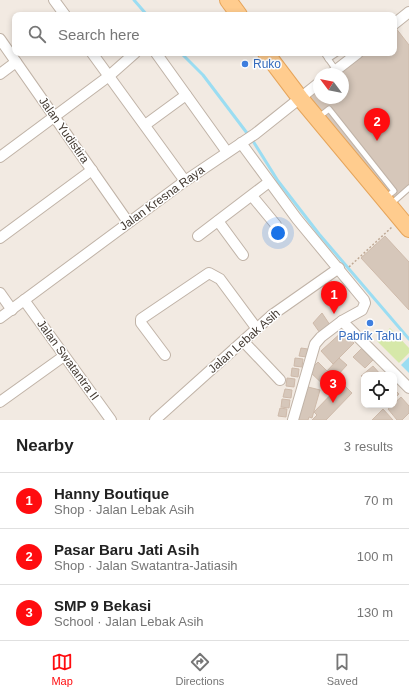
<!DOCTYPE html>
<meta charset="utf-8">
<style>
:root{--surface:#fff;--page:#f6f6f6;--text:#222;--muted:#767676;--line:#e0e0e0;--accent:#ff0c0f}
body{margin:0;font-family:Arial,sans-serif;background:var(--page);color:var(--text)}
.controls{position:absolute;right:12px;bottom:12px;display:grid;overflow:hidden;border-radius:8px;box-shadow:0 2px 6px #0003}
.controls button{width:36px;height:36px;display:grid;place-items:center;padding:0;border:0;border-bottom:1px solid var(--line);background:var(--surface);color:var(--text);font:20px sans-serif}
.compass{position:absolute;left:313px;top:68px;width:36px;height:36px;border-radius:50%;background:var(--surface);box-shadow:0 2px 6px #0003;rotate:302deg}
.you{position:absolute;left:278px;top:233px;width:14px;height:14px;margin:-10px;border:3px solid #fff;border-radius:50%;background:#1a73e8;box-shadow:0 0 0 6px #1a73e833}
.badge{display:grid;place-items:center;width:26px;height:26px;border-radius:50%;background:var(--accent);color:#fff;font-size:13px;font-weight:700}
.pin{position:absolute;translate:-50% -33px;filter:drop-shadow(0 1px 2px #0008)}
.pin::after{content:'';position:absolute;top:21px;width:14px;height:12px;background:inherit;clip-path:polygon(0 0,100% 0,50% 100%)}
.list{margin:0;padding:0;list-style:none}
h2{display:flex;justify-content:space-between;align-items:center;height:52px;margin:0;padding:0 16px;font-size:17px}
h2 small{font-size:13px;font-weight:400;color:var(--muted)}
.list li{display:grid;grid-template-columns:26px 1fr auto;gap:12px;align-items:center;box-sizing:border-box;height:56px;padding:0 16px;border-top:1px solid var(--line)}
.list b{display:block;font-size:15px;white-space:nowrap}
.list p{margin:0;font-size:13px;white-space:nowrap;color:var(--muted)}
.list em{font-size:13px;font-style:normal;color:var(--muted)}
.icon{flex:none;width:22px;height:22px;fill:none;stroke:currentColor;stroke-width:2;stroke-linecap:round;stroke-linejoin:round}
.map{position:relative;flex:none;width:409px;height:420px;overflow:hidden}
.search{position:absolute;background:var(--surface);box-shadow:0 2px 6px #0003;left:12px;right:12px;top:12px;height:44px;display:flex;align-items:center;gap:10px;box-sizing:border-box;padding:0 14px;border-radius:8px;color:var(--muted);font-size:15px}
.sheet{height:220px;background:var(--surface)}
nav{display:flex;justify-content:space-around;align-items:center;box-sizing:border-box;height:56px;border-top:1px solid var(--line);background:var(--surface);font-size:11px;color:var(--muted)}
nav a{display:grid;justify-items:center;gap:2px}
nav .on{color:var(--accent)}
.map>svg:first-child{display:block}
.green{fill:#d6e8a9}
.water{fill:#9bddf2}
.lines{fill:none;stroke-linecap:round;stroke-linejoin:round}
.stream{stroke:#9bddf2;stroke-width:3}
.building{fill:#d6c7ba;stroke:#cebaaa}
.service-casing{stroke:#c0b3a7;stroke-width:7}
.minor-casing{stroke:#c0b3a7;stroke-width:12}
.primary-casing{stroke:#e6a55b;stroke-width:18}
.path{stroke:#bfa995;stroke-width:1.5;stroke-dasharray:2 2;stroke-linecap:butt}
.service{stroke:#fff;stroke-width:5}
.minor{stroke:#fff;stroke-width:10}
.primary{stroke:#ffcc8e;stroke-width:16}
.shop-dot{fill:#3f7fe0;stroke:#fff;stroke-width:1.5}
.labels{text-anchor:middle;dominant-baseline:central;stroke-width:3;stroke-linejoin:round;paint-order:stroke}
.shop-label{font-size:12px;fill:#366cbe;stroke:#fff;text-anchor:start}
.street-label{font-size:12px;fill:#433a32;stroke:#fff}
</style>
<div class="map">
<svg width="409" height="420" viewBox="0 0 409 420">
<rect width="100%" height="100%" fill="#f2eae2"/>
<path class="green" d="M 390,328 L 409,348 L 409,353 L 399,363 L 377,341 Z"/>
<path class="water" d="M 409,357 L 409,373 L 401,365 Z"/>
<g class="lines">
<g class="stream">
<path d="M 134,0 L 147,15"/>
<path d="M 181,53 L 203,75 L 253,141 L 278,181 L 319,234 L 409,339"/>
</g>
</g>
<g class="building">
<path d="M 395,27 L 409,45 L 409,185 L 392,199 L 307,95 L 319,86 L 319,98 L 343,98 L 343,74 L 334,74 L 361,53 L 394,53 Z"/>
<path d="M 385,236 L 409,262 L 409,310 L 361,258 Z"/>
<path d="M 322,313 L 330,325 L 320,333 L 313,323 Z"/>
<path d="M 343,331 L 354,343 L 333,364 L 321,351 Z"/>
<path d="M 363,347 L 375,358 L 365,368 L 353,357 Z"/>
<path d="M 301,348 L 308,349 L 307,357 L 299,356 Z"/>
<path d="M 295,358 L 303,359 L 302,367 L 294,366 Z"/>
<path d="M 339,358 L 347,365 L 335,378 L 337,380 L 328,389 L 309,371 L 318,362 L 327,371 Z"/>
<path d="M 373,366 L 381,375 L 364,375 L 364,379 L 361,376 Z"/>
<path d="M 292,368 L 299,369 L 298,377 L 291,376 Z"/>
<path d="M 287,378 L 295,379 L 294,387 L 286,386 Z"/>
<path d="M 342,383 L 352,393 L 326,420 L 312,420 L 317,415 L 314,412 Z"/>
<path d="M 304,386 L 320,390 L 312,418 L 309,417 L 308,420 L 296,420 Z"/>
<path d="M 285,389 L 292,390 L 291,398 L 283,397 Z"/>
<path d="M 394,389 L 399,394 L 394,399 Z"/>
<path d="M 401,397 L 409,406 L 409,413 L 402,420 L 397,420 L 388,409 Z"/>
<path d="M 282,399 L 290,400 L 289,408 L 281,407 Z"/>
<path d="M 280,408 L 287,409 L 286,417 L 278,416 Z"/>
<path d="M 383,409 L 393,420 L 372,420 Z"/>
</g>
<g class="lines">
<g class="service-casing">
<g id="service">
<path d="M 324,53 L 336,70"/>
<path d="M 328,59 L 337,53"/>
<path d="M 319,117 L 329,109 L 394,191 L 385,198"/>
<path d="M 391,204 L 409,188"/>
</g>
</g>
<g class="minor-casing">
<g id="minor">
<path d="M 54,0 L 65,15"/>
<path d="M 394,24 L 409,12"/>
<path d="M 0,39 L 128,222"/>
<path d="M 92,53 L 185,181"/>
<path d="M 156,53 L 227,152"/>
<path d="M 0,74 L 16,62"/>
<path d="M 331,74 L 358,53"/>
<path d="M 145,125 L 186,95"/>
<path d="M 241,143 L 297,219 L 364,300 L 365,303 L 362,310 L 342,321 L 409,388"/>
<path d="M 0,157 L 109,76 L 135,53"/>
<path d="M 252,196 L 276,225"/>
<path d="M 218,221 L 243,255"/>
<path d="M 198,236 L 269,182"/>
<path d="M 0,238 L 92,170"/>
<path d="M 0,293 L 12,310"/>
<path d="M 24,300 L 111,420"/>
<path d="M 0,318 L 185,181 L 255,134 L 319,83"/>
<path d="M 244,342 L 280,380"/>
<path d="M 165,355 L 141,323 L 141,319 L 209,273 L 220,279 L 257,329"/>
<path d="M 0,402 L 64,356"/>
<path d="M 155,420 L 272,315 L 339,268"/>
<path d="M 293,420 L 315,344 L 321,337 L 342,321"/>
</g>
</g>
<g class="primary-casing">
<g id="primary">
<path d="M 228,0 L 239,15"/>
<path d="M 266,53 L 300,98 L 409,229"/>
</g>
</g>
<path class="path" d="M 349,267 L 392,227"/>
<use href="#service" class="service"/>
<use href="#minor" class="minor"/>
<use href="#primary" class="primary"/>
</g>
<g class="shop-dot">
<circle cx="245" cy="64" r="4"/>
<circle cx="370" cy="323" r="4"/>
</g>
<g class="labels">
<g class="shop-label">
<text x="253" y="64">Ruko</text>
<text x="370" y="336" text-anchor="middle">Pabrik Tahu</text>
</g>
<g class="street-label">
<text transform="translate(64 130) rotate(55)">Jalan Yudistira</text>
<text transform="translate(162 198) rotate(-36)">Jalan Kresna Raya</text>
<text transform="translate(244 341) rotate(-41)">Jalan Lebak Asih</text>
<text transform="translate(68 360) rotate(54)">Jalan Swatantra II</text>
</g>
</g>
</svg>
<div class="controls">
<button><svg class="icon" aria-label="locate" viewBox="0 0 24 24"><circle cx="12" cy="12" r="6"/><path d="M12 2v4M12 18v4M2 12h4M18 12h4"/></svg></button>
</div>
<svg class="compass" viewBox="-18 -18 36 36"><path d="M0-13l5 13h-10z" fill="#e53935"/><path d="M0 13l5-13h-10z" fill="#767676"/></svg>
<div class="you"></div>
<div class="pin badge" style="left:334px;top:314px">1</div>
<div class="pin badge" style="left:377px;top:141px">2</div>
<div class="pin badge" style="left:333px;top:403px">3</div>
<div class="search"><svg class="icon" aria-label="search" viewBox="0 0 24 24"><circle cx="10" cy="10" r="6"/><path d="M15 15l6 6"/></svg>Search here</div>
</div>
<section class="sheet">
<h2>Nearby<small>3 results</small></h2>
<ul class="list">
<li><span class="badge">1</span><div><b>Hanny Boutique</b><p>Shop · Jalan Lebak Asih</p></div><em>70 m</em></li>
<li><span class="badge">2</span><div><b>Pasar Baru Jati Asih</b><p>Shop · Jalan Swatantra-Jatiasih</p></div><em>100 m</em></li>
<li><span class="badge">3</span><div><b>SMP 9 Bekasi</b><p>School · Jalan Lebak Asih</p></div><em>130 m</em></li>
</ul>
</section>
<nav>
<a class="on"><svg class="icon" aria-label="map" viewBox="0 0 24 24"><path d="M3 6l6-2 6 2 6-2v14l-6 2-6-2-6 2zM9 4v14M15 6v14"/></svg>Map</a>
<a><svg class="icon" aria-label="directions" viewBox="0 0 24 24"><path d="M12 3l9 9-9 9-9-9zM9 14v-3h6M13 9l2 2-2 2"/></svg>Directions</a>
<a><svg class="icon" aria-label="saved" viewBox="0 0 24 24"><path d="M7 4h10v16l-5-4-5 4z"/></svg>Saved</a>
</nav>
